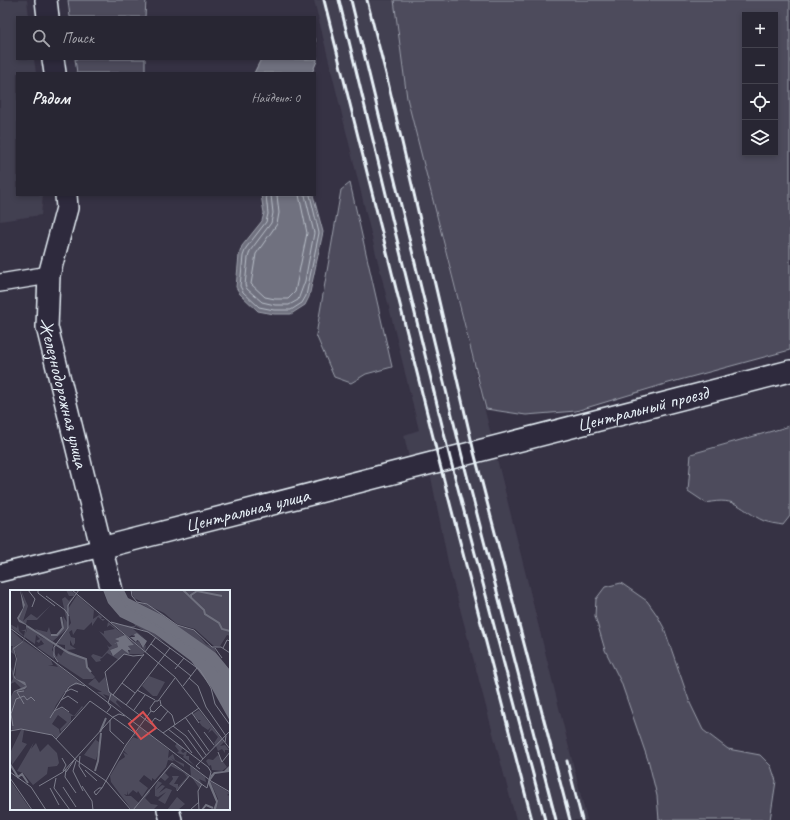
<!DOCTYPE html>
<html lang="ru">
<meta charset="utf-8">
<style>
:root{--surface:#282633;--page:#34323f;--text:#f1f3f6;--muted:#a5a5ac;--line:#44434e}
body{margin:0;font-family:Caveat,sans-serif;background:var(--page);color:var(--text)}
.controls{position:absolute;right:12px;top:12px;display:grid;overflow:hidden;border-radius:0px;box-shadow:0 2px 6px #0003}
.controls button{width:36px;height:36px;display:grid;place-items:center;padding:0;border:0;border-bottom:1px solid var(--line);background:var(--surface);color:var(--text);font:20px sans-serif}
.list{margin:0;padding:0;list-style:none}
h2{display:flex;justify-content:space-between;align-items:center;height:52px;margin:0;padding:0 16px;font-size:17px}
h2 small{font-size:13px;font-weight:400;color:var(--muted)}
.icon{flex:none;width:22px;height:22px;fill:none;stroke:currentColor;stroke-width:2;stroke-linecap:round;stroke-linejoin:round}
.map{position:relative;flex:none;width:790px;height:820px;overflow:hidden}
.search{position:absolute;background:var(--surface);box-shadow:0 2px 6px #0003;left:16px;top:16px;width:300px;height:44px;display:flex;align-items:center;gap:10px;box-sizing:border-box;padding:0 14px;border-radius:0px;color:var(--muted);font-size:15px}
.panel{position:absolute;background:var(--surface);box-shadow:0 2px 6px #0003;left:16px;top:72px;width:300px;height:124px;border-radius:0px}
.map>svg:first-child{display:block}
.built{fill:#433f51}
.green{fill:#4d4b5c;stroke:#9a9eaa;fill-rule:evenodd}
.water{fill:#70717f;stroke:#a0a4af}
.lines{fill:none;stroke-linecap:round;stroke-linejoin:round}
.shore{stroke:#b8bec8;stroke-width:1}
.minor-casing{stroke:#e8f1f8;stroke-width:20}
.tertiary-casing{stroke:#e8f1f8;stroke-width:24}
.minor{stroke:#2f2a3d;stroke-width:17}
.tertiary{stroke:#2f2a3d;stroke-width:21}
.rail{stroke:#e8f1f8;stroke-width:3}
.labels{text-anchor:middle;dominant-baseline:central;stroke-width:4;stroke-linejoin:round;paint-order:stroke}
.street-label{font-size:19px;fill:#e8f1f8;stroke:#2f2a3d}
.inset-river{fill:none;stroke:#70717f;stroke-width:2}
.inset-road{fill:none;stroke:#7d7e8c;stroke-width:1}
.view{fill:#da5052;fill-opacity:0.15;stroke:#da5052;stroke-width:2}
.inset-edge{fill:none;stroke:#e8f1f8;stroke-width:2}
</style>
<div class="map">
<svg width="790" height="820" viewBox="0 0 790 820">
<rect width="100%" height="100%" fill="#363244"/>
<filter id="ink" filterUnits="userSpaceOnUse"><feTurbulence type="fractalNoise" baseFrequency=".025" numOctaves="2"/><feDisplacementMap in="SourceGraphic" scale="8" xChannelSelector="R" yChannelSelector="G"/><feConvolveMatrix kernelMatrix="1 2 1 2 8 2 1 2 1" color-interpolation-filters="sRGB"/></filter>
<g filter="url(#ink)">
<g class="built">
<path d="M 0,0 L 27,0 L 29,17 L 17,17 L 17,59 L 34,59 L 36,73 L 17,73 L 17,195 L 43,195 L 41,215 L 0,221 Z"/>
<path d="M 314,0 L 394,0 L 407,98 L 587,820 L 516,820 L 449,567 L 431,477 L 414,481 L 404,435 L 419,430 Z"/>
</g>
<g class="green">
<path d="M 68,0 L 146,0 L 145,17 L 70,17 Z"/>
<path d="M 394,0 L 790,0 L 790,350 L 665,384 L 576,411 L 526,415 L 486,409 L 407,98 ZM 745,15 L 775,15 L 775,153 L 745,153 Z"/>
<path d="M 75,59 L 145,59 L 145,73 L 77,73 Z"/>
<path d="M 350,183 L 392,367 L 366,374 L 351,383 L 334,377 L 316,335 L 341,190 Z"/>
<path d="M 790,426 L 790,516 L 783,525 C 777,524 770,523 764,521 C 740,510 738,496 706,503 L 688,491 L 691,454 Z"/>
<path d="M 621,583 L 647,601 L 657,615 L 664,628 L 690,703 L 703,730 L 728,749 L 760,755 L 771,766 L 776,781 L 770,820 L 659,820 L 657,796 L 649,763 L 621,682 L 605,650 L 595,616 L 596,599 L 605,587 Z"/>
</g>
<g class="water">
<path d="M 315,38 L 317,61 L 312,73 L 254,73 L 261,59 L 315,59 Z"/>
<path d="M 261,195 L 313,195 L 323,232 L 309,297 L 305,305 L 291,314 L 274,314 L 258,311 L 240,294 L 236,287 L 239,255 L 242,246 L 262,221 L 264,213 Z"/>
</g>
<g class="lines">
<g class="shore">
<path d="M 266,195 L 268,214 L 266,222 L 246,248 L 243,256 L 240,286 L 243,292 L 259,307 L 274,310 L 291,310 L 302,303 L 306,296 L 319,233 L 310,195"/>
<path d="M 271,195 L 273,213 L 271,223 L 250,251 L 248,258 L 245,285 L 247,289 L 262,302 L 275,305 L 289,305 L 298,300 L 305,281 L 314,233 L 305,195"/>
<path d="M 277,195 L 279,213 L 277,224 L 256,254 L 251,284 L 265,297 L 275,299 L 288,299 L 295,292 L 307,233 L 299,195"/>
</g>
<g class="minor-casing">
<g id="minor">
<path d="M 0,283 L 49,275"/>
<path d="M 0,573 L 101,548"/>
</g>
</g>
<g class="tertiary-casing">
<g id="tertiary">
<path d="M 46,0 L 48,17"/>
<path d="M 53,59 L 55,73"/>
<path id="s1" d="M 66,195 L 67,208 L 49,275 L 47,327 L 112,591"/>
<path id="s2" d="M 101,548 L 790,371"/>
<path d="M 168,809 L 171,820"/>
</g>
</g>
<use href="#minor" class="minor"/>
<use href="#tertiary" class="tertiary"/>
<g class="rail">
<path d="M 324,0 L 439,461 L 532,820"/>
<path d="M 339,0 L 450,458 L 545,820"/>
<path d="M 351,0 L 462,456 L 556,820"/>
<path d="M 367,0 L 388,82 L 474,452 L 570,820"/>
<path d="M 567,761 L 582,820"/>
</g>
</g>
</g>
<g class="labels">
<g class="street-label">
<text stroke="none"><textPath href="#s1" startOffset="203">Железнодорожная улица</textPath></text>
<text stroke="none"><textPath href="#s2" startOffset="559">Центральный проезд</textPath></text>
<text stroke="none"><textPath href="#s2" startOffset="151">Центральная улица</textPath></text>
</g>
</g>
<g transform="translate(10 590)">
<rect width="220" height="220" fill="#363244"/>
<path d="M 11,0 L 18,16 L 13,31 L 21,24 L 27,28 L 41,15 L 27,30 L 17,30 L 16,34 L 31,47 L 44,53 L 42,60 L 47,67 L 48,63 L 51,66 L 55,59 L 55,55 L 47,54 L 45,58 L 45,56 L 61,33 L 58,19 L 67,5 L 84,20 L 83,29 L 89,25 L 85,21 L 92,27 L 91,29 L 95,29 L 93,31 L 88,27 L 82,36 L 82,32 L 74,40 L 67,39 L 63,45 L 62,40 L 59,42 L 61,47 L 65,48 L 65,53 L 63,56 L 60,50 L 60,55 L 66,59 L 57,60 L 76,69 L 78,79 L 85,87 L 83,89 L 73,89 L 49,73 L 44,65 L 44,69 L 27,57 L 34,54 L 31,50 L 29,53 L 26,51 L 30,49 L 26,45 L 25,54 L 0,37 L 0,34 L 7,38 L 8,34 L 9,41 L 14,46 L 15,41 L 11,41 L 17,39 L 15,47 L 17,36 L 9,29 L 15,15 ZM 56,0 L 61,0 L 65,4 L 58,17 L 58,38 L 43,51 L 31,45 L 25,39 L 37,42 L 39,37 L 41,44 L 48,44 L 54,38 L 53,26 L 57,32 L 52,9 L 55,7 L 59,11 L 64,6 L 59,6 ZM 121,0 L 220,0 L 220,46 L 217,45 L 210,56 L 205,57 L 185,39 L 167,34 L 154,23 L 124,8 ZM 127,12 L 137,14 L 153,24 L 167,35 L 185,41 L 196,54 L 205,58 L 206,63 L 174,42 L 152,25 ZM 98,32 L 135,62 L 133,64 L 115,64 L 109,70 L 97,63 L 92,68 L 90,69 L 91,71 L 86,72 L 81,66 L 83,64 L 92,67 L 99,59 L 97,55 L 99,57 L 102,56 L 89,41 L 94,44 L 94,41 L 105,39 L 100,35 L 97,37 ZM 108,46 L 109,50 L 113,46 L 124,55 L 118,56 L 120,62 L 112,59 L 102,65 L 100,60 L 108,57 ZM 102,33 L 121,36 L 125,36 L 124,33 L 145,44 L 154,52 L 126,36 L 123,39 L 137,50 L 127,43 L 124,44 L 125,47 L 122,45 L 119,47 L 125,52 L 129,51 L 132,58 L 136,55 L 135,61 ZM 0,39 L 13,51 L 4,57 L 5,65 L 1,62 L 3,56 L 0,56 ZM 14,51 L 41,70 L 43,75 L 38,75 L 48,77 L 44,72 L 72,94 L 59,96 L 46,115 L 43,122 L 52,118 L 64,126 L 72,116 L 73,117 L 65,126 L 61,126 L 61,131 L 51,142 L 50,139 L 57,132 L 48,125 L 42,134 L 49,139 L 50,144 L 46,148 L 43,145 L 10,139 L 2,140 L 0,109 L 4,102 L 16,99 L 17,97 L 14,92 L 16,97 L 12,99 L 5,92 L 0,94 L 3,89 L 1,77 L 3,81 L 6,67 L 3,84 L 5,88 L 7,67 L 4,59 ZM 139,86 L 155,92 L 147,106 L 143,106 L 132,96 ZM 95,87 L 99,101 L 115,115 L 107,110 L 106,112 L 112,119 L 100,110 L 99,106 L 93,104 L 98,110 L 87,102 L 92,102 L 78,94 L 85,88 L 89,93 ZM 189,120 L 214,152 L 210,156 L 215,155 L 219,160 L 215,160 L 215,163 L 212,159 L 208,161 L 206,156 L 203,157 L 205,154 L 198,146 L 204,153 L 208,147 L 202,140 L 198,143 L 201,137 L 198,140 L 192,136 L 189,132 L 191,130 L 188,130 L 183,124 ZM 130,137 L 159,160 L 158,168 L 163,164 L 165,170 L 174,174 L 174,177 L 161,168 L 164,171 L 158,170 L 156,177 L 145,190 L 142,188 L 142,191 L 134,185 L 129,191 L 138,198 L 132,207 L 128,201 L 127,203 L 123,200 L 118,205 L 118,201 L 117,205 L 114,204 L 116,206 L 121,206 L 129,213 L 139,199 L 140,202 L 135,208 L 141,214 L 148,215 L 143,220 L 121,219 L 101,192 L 100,186 L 109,171 L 115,167 L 113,162 L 118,165 L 114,161 L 116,156 L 123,147 L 128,149 L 126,145 L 123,147 ZM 11,140 L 14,140 L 12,152 L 17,154 L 2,175 L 0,163 ZM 88,146 L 86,150 L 89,152 L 90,147 L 91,151 L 86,170 L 74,165 ZM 24,152 L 21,159 L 26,153 L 30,162 L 38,154 L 47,163 L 49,173 L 47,176 L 38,177 L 37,184 L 23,195 L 13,183 L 7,181 ZM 167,153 L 173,158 L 171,161 L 173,163 L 177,161 L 176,166 L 179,166 L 179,170 L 185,176 L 173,167 L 174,165 L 167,163 L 169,161 L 165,156 ZM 208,165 L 217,177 L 212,181 L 202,180 L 201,175 L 199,176 L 196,171 L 198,169 L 203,170 ZM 175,172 L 195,187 L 196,192 L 189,189 L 192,194 L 189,198 L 181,186 L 180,175 ZM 162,173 L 179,186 L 166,201 L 166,198 L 159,194 L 163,189 L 162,186 L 169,186 L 164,194 L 168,194 L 168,197 L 177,187 L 174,183 L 161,176 L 155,183 L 159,187 L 155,191 L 150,187 ZM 0,190 L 18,216 L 21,220 L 0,220 ZM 148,191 L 152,193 L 146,200 L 152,195 L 155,196 L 149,203 L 156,198 L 162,200 L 155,214 L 148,210 L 156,202 L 148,207 L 145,206 L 145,197 ZM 200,191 L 220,203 L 217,205 L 220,206 L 220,220 L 206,220 L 208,209 ZM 167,207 L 175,214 L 168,220 L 157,220 Z" fill="#4d4b5c" fill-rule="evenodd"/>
<path d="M 10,0 L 15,15 L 9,29 L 17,35 L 17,40 L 13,52 L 4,59 L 7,69 L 4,85 L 6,89 L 15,92 L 17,97 L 15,99 L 4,102 L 0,109 L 4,101 L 16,96 L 4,88 L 3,84 L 6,69 L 3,58 L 13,51 L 17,40 L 16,35 L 9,32 L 7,28 L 13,18 ZM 93,0 L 114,0 L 118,8 L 152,25 L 206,63 L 220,80 L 220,131 L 201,97 L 181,71 L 145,44 L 110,27 L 98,13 ZM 127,43 L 137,51 L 133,58 L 129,51 L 127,50 L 126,52 L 120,47 L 125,47 L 124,44 ZM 115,45 L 124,55 L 118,56 L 121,60 L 118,60 L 119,64 L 112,59 L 103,66 L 100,60 L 108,57 L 107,53 L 104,54 L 109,51 L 105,49 ZM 220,175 L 219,182 L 205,184 L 200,191 L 208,211 L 206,220 L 203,220 L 206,212 L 198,193 L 201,185 L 204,182 L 214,181 Z" fill="#70717f"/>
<path class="inset-river" d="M 106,0 L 116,16 L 183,59 L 208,81 L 220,96M 173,0 L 194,20 L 195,24 L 209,33 L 212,39 L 220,41M 181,8 L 181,5 L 187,1 L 212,6M 17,36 L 59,63 L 76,69 L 77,77 L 81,82M 41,45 L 47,45 L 53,38 L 51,27M 90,142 L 96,128M 0,174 L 8,187 L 12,184 L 18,193M 85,181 L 88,171 L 91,143M 192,220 L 196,215 L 203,218"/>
<path class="inset-road" d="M 18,0 L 25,9 L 22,17M 28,0 L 28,3 L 45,16M 62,0 L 165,87 L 220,159M 121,0 L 122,6 L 127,12 L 137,14 L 167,35 L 184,40 L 202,57 L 211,57 L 220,63M 36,6 L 55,20 L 59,26M 101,32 L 138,42 L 190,80 L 201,98 L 205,114 L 220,135M 0,38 L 201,191 L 220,202M 141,54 L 181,86M 205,58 L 212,68M 213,58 L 217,50 L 220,51M 135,62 L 146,47M 134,65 L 123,66 L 114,64 L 95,82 L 99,102 L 198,177 L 201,182 L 197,198M 48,72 L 44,66 L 44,57 L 58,38 L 58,15 L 69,0M 165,79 L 174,68M 179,88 L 188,96 L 196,117 L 216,146 L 215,152M 112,93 L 125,103M 173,96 L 187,78M 127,100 L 145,110M 55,102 L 61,99 L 68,102M 103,105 L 134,64M 51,110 L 58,106 L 68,113M 14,114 L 7,102 L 14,101M 116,115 L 160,58M 151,115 L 162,125 L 165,135M 124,120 L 135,105M 44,121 L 52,117 L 59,122M 141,121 L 144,122 L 151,115 L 150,110M 97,122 L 101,117 L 98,113 L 101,104M 182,123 L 189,133M 175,127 L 199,161M 40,128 L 59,97 L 66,93 L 75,96M 100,130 L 100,141 L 114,154M 141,133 L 145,128 L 150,131 L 158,121M 3,136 L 1,124 L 6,109 L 14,106 L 17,110 L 21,107 L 25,111M 163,136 L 176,146 L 193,169M 158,139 L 172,150 L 182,163M 178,140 L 196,165M 0,141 L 11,139 L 42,145 L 66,170 L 96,191 L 121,220M 194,142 L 204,155M 153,143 L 189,118M 46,149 L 80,111 L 125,143M 208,162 L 212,172 L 220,162M 70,166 L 69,176 L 76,187M 52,168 L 56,175 L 53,181M 66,171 L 63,181 L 73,201M 56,179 L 55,187 L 66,203M 190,179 L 186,176 L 220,141M 75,180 L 87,191M 0,182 L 21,197 L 36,220M 56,182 L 65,169M 0,188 L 22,220M 46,188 L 44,198 L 60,220M 29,196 L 53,182 L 103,127 L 109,124 L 115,126M 72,196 L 82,211 L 83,220M 53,197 L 66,217M 40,198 L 49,215M 89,198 L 92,198 L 86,205 L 84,202 ZM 92,198 L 116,155 L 141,121 L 140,118 L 145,111 L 148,111 L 165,88M 167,201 L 180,185M 123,220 L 162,173 L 197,198M 180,220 L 189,212M 189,220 L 188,201 L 192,194"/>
<path class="view" d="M 133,122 L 146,138 L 131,149 L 119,134 Z"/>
<rect width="220" height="220" class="inset-edge"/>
</g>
</svg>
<div class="controls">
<button>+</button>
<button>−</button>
<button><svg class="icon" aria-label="locate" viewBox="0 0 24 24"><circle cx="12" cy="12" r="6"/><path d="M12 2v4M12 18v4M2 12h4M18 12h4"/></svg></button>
<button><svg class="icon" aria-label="layers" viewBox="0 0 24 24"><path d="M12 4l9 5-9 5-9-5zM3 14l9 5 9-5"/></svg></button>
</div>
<div class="search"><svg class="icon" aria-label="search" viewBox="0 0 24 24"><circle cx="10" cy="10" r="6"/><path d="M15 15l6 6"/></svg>Поиск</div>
<section class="panel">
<h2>Рядом<small>Найдено: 0</small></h2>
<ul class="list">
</ul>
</section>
</div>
